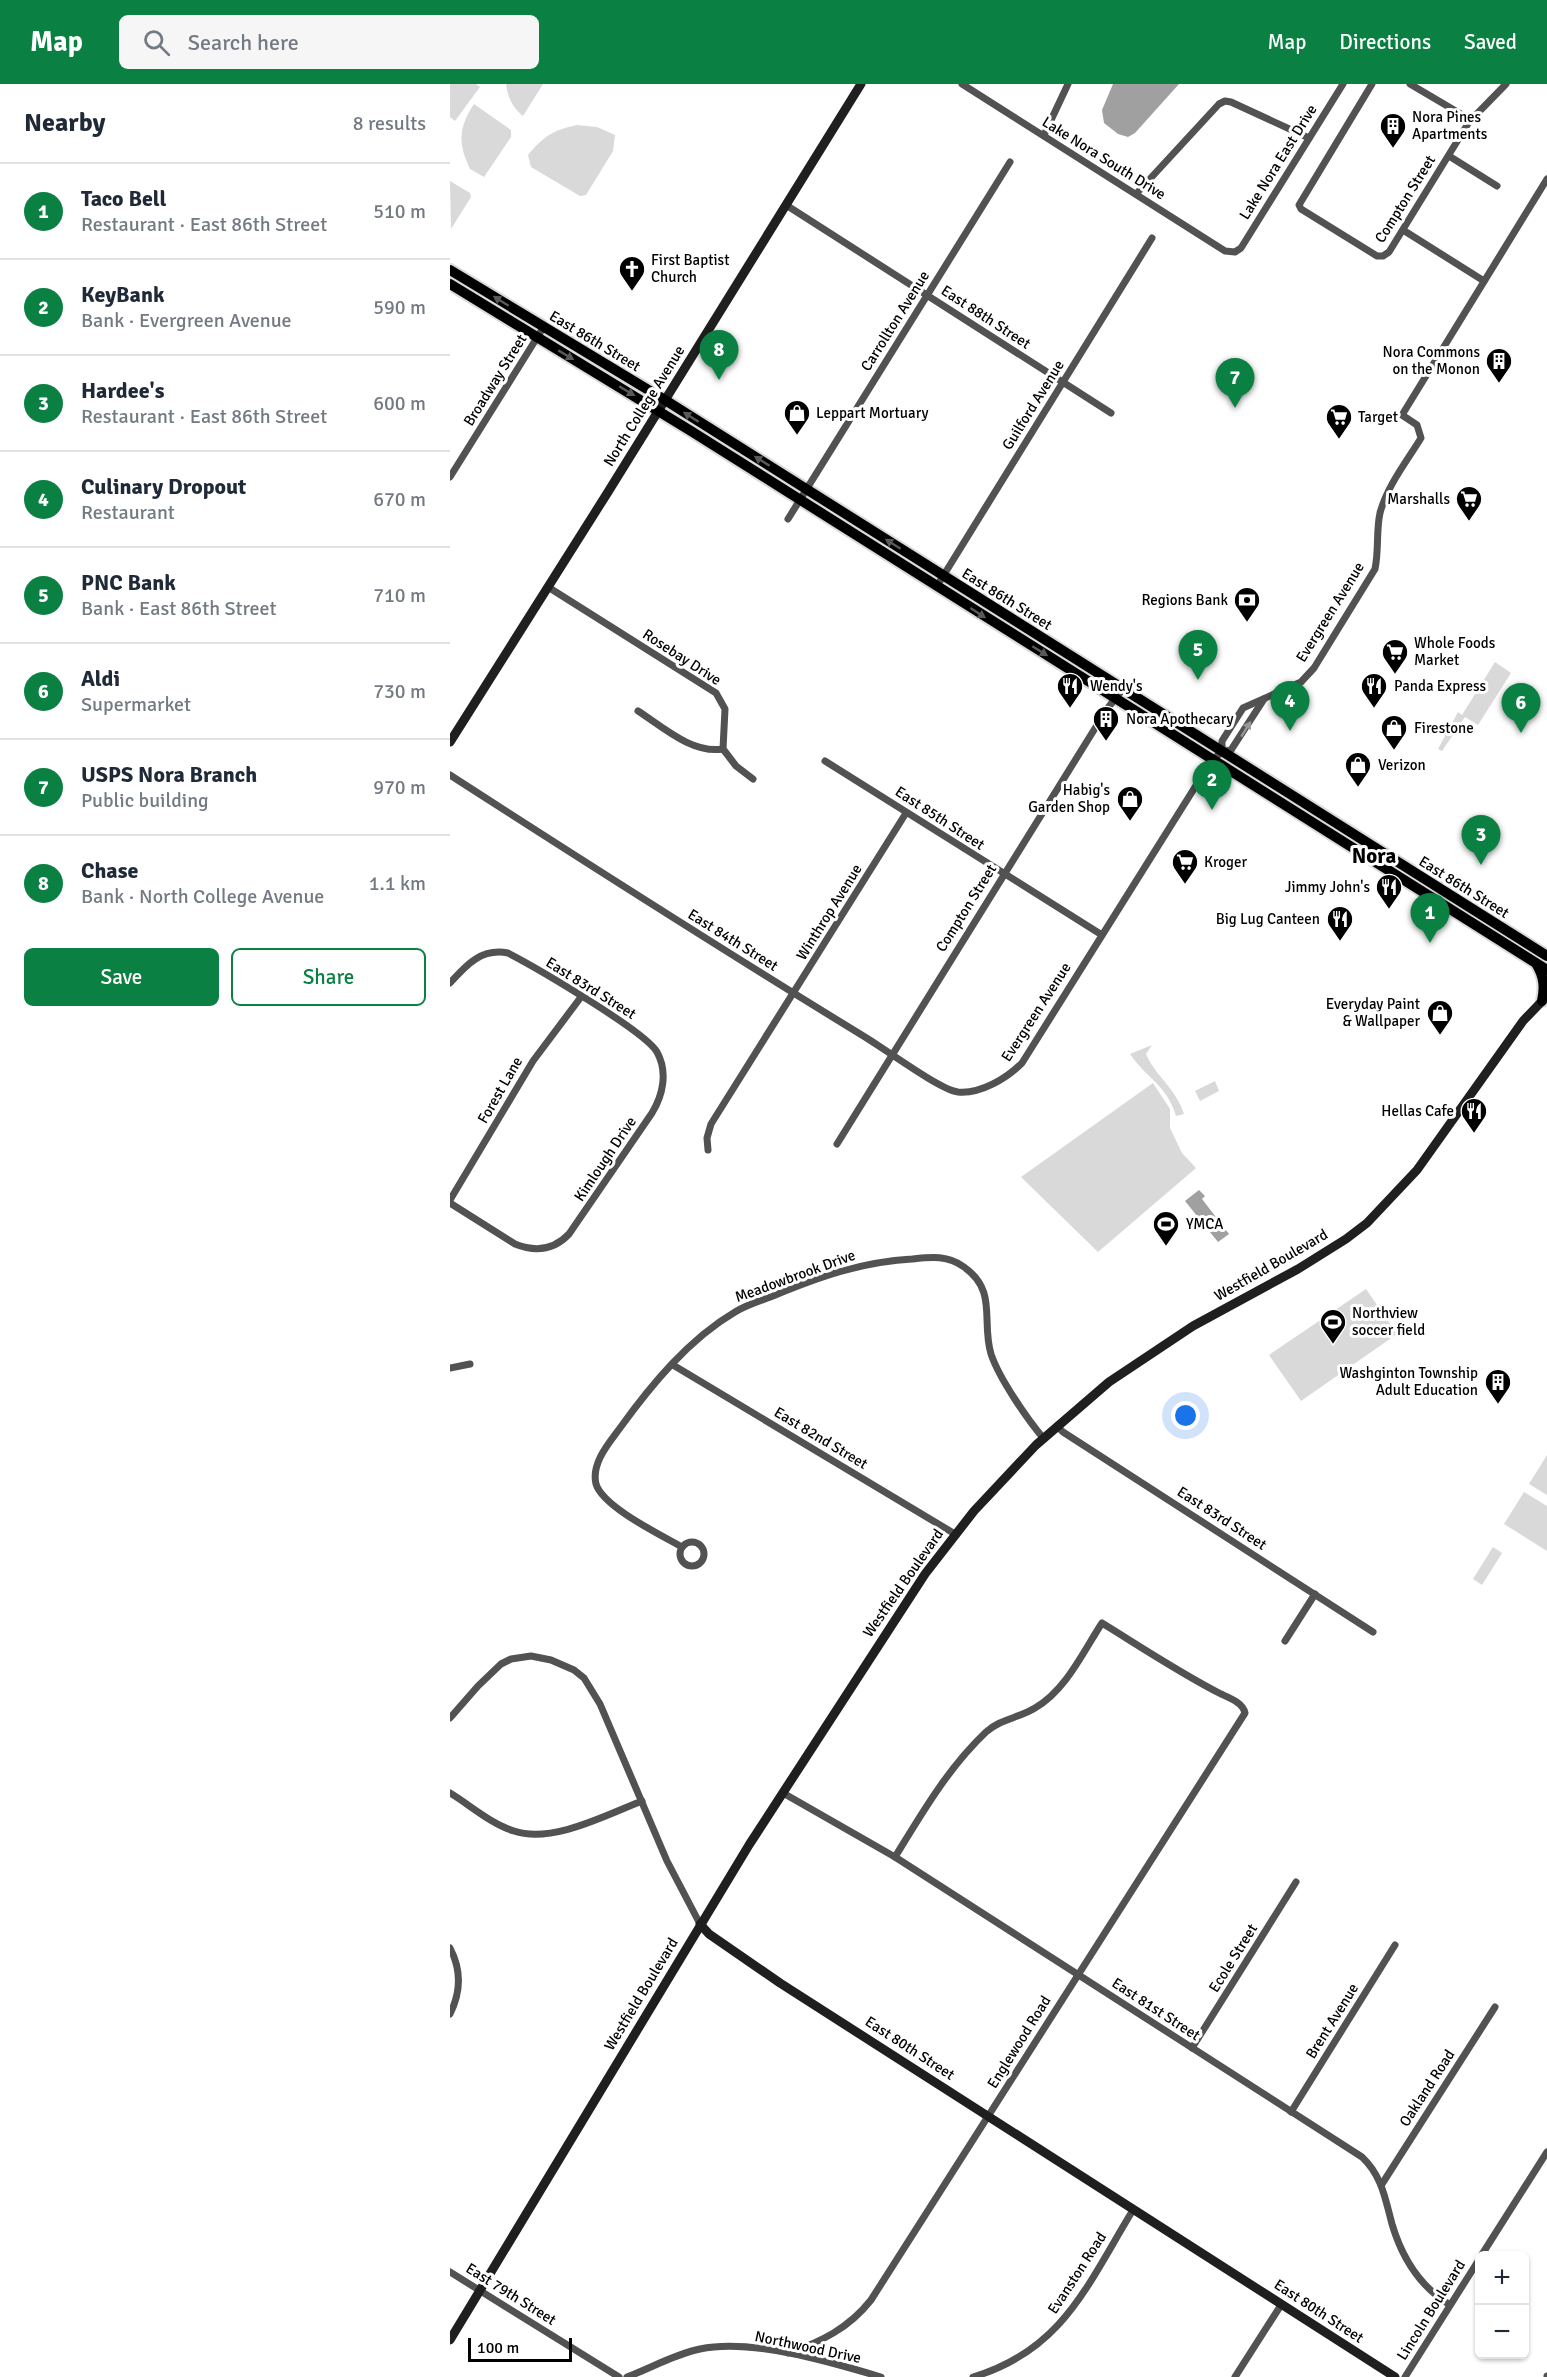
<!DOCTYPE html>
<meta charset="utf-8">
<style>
:root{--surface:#fff;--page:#f6f6f7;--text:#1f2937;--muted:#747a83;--line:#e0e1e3;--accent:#0b8043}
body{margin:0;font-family:Signika,sans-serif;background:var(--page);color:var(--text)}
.controls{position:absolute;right:18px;bottom:18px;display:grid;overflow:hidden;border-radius:9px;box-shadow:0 2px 4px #0004}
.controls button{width:54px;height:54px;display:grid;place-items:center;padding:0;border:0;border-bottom:2px solid var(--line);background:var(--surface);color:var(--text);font:30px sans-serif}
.scale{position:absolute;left:18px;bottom:15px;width:104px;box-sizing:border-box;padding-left:6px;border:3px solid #000;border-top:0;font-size:16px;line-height:21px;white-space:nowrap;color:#000;-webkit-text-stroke:4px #fff;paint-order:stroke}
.you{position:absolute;left:736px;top:1332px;width:21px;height:21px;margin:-15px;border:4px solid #fff;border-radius:50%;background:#1a73e8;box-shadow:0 0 0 9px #1a73e833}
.badge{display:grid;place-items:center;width:39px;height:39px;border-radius:50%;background:var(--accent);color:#fff;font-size:20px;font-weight:700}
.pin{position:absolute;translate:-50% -50px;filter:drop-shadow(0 2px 3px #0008)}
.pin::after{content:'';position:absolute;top:32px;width:21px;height:18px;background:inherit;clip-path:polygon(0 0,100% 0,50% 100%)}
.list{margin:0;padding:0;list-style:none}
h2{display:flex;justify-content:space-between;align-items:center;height:78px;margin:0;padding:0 24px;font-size:26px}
h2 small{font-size:20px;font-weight:400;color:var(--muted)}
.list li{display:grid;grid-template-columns:39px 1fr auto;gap:18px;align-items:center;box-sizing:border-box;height:96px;padding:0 24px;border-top:2px solid var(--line)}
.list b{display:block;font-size:22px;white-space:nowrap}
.list p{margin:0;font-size:20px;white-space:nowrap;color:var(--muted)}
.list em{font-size:20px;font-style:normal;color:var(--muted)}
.actions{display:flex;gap:12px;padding:18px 24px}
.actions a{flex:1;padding:14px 0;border:2px solid var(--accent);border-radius:9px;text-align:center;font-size:21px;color:var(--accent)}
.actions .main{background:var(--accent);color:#fff}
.icon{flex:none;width:33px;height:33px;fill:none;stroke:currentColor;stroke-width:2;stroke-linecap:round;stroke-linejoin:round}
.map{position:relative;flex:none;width:1097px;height:2293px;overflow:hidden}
header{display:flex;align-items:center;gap:36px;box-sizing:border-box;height:84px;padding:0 30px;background:var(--accent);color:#fff}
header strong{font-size:28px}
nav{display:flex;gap:33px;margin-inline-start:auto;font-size:21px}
.search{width:420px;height:54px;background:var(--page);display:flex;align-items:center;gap:15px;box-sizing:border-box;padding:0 21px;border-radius:9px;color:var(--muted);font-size:22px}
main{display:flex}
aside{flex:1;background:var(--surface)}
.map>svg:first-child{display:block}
.green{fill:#d9d9d9}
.water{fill:#a0a0a0}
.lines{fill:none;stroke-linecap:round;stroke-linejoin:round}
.primary-casing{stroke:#dbdbdb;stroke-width:14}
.street{stroke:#525252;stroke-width:7}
.secondary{stroke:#1f1f1f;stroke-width:9}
.primary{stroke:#000;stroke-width:10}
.oneway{fill:#595959}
.oneway2{fill:#979797}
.labels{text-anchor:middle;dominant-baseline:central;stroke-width:6;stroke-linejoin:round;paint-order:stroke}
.poi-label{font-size:15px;fill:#000;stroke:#fff;text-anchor:start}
.street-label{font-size:15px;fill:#000;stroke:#fff}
.district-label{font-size:21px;font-weight:bold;fill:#000;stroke:#fff}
</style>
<header>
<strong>Map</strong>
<div class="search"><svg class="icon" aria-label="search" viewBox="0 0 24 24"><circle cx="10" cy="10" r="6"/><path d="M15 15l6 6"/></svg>Search here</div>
<nav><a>Map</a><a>Directions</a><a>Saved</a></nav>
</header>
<main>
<aside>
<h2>Nearby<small>8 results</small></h2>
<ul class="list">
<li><span class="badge">1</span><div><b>Taco Bell</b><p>Restaurant · East 86th Street</p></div><em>510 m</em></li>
<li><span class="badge">2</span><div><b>KeyBank</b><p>Bank · Evergreen Avenue</p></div><em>590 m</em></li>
<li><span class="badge">3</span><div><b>Hardee's</b><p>Restaurant · East 86th Street</p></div><em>600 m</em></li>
<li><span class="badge">4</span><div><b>Culinary Dropout</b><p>Restaurant</p></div><em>670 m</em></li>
<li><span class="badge">5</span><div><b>PNC Bank</b><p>Bank · East 86th Street</p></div><em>710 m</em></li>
<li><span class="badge">6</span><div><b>Aldi</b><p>Supermarket</p></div><em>730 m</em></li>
<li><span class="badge">7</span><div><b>USPS Nora Branch</b><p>Public building</p></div><em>970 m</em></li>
<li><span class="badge">8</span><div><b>Chase</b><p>Bank · North College Avenue</p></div><em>1.1 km</em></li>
</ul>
<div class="actions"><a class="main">Save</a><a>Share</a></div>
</aside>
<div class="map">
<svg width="1097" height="2293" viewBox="0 0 1097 2293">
<rect width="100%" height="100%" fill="#fff"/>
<g class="green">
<path d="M 0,0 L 26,0 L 30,3 L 5,37 L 0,33 Z"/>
<path d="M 56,0 L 93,0 L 73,32 C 62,23 58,14 56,0 Z"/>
<path d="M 24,20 L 61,46 L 61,53 L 34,93 L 20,85 C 8,60 8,44 24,20 Z"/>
<path d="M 127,41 L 147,43 L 165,51 L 163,67 L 136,111 L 130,112 L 81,83 L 78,71 C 94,52 103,46 127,41 Z"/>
<path d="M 0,97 L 20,109 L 21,113 L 1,145 Z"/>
<path d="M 1045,578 L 1061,589 L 1028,641 L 1015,633 L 992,667 L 988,665 L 1008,628 L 1012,631 Z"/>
<path d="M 702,961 L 696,970 C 706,993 725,1003 734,1030 L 726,1032 C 717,1001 697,995 680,970 Z"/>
<path d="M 765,997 L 769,1007 L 750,1017 L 745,1007 Z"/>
<path d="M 703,999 L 720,1025 L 720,1044 L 732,1069 L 746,1084 L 648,1168 L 571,1093 Z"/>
<path d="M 916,1205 L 947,1250 L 851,1317 L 819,1271 Z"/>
<path d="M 1097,1371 L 1097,1411 L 1079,1400 Z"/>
<path d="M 1074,1408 L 1097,1422 L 1097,1467 L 1054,1440 Z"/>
<path d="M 1043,1463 L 1052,1469 L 1032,1501 L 1023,1495 Z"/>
</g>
<g class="water">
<path d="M 663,0 L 729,0 L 685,49 L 678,53 L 668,50 L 654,39 L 652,26 Z"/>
<path d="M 749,1106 L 755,1112 L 752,1115 L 779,1150 L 768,1158 L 735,1117 Z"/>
</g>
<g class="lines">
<g class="primary-casing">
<g id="primary">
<path d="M 0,186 L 215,316 L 1097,872"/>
<path d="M 0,200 L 241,347 L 1097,886"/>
<path d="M 1087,881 C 1094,893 1095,903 1092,917"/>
</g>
</g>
<g class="street">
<path d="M 512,0 L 775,167 L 785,168 L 791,164 L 893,0"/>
<path d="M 922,0 L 849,121 L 851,125 L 927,172 L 933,172 L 939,168 L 1019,38 L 1056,0"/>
<path d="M 960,0 L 1021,36"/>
<path d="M 594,51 L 618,0"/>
<path d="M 999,72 L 1047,102"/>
<path d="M 686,110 L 769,20 L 775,17 L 781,18 L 859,54"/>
<path d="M 336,121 L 661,329"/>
<path d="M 953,146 L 1034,197"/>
<path d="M 0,393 L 93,244"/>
<path d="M 338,435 L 560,78"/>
<path d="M 487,502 L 702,154"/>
<path d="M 98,503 L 266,609 L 275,625 L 273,665 L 286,682 L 303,695"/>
<path d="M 188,627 C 213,643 242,670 273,665"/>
<path d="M 772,668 L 772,657 L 793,624 L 851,598 L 864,584 L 925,485 C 929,466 926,447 930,429 C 937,402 957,377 971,354 L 967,341 L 952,331 L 1097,95"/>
<path d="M 375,677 L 652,851"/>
<path d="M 0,691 C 138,780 276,868 415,953 C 435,965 490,1006 508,1008 C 531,1010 557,994 572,979 L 762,676 L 772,668 L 781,666 L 814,615"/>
<path d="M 0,899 C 17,880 32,864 58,869 C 85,883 195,947 207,968 C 218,988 213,1011 202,1029 L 119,1150 C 104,1166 85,1168 65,1160 L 0,1119"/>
<path d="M 387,1060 L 657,625 L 672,606"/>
<path d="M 258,1066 L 257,1054 L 261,1040 L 456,729"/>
<path d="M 0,1116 L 83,977 L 131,913"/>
<path d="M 223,1281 L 505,1450"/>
<path d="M 0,1284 L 20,1280"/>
<path d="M 607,1342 L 613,1348 L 923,1548"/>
<circle cx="242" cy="1470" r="12"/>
<path d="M 232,1463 C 211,1451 153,1423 146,1400 C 141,1379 159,1359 170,1344 C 201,1301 239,1255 285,1228 C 296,1221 310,1217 323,1212 C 369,1193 411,1178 462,1175 C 481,1173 498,1171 514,1183 C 548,1207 531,1237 541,1270 C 549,1294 577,1335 594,1355"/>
<path d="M 835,1557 L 865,1510"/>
<path d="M 0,1634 L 28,1602 L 51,1580 L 61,1575 L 81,1572 L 101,1576 L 124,1586 L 134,1594 L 150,1620 L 217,1777 L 250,1840"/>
<path d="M 0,1709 C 20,1721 41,1740 64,1747 C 102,1760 156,1731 192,1717"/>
<path d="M 333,1709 L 445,1773 L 912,2073 C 932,2092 935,2114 942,2140 C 952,2174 969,2202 1000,2221"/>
<path d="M 0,1864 C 11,1885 11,1908 0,1930"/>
<path d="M 742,1964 L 846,1798"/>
<path d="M 841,2028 L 945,1861"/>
<path d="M 932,2100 L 1045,1923"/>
<path d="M 1031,2172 L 1097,2068"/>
<path d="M 0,2188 L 169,2293"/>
<path d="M 338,2269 C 371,2258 399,2244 421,2216 L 795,1629 C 793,1619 780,1614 771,1610 C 730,1589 691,1563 652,1539 C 633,1568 616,1606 585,1624 C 569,1634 550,1635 536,1648 C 498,1684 472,1729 445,1773"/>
<path d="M 177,2293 C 201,2284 225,2270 250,2265 C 301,2254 381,2278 431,2293"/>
<path d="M 523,2293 C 613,2266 637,2201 683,2126"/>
<path d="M 785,2293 L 831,2221"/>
<path d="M 955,2293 L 1030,2174"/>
<path d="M 1097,2293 L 1097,2292"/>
</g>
<g class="secondary">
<path d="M 0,658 L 158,408 L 411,0"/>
<path d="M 250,1840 L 259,1850 L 330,1899 L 945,2293"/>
<path d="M 0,2256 L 299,1761 L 475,1490 L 524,1427 L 586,1361 L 659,1298 L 743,1242 L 848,1185 L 896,1155 L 917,1139 L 967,1086 L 1073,937 L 1095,914"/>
</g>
<use href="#primary" class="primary"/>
</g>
<defs><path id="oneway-solid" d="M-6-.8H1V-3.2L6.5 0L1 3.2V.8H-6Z" transform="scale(1.5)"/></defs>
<g class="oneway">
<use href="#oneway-solid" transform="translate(51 217) rotate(-148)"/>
<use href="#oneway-solid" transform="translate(116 271) rotate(31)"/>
<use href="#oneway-solid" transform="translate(177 307) rotate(31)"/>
<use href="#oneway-solid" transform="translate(241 333) rotate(-148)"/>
<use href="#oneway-solid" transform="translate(312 377) rotate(-148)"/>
<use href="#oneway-solid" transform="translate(443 460) rotate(-148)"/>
<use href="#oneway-solid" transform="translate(528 529) rotate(33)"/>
<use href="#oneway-solid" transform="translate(590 567) rotate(32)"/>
</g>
<use class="oneway2" href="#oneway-solid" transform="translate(796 645) rotate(-58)"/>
<defs>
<g id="building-pin" transform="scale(1.35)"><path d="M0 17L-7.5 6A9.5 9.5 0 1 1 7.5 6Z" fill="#000" stroke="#fff"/><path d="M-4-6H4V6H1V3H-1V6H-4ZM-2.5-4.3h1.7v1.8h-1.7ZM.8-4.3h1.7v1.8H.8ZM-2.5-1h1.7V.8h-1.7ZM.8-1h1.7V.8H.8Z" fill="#fff"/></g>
<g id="church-pin" transform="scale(1.35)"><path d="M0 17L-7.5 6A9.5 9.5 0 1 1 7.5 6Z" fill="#000" stroke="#fff"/><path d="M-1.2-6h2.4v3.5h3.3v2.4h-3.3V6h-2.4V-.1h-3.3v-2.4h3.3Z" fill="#fff"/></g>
<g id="shop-pin" transform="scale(1.35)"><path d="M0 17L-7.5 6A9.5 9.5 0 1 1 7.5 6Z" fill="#000" stroke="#fff"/><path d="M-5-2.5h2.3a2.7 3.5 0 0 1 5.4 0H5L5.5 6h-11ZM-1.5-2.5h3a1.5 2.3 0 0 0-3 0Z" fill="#fff"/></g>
<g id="supermarket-pin" transform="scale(1.35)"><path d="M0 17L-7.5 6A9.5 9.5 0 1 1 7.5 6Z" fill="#000" stroke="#fff"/><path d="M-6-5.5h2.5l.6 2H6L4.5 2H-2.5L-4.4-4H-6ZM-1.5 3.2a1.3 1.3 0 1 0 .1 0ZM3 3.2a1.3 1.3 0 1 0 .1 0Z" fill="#fff"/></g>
<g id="bank-pin" transform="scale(1.35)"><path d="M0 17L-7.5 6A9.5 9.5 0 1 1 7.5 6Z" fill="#000" stroke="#fff"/><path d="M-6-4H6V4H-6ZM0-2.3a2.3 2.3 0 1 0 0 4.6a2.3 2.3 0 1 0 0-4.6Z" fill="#fff"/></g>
<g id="restaurant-pin" transform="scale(1.35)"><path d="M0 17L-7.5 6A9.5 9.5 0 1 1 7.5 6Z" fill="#000" stroke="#fff"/><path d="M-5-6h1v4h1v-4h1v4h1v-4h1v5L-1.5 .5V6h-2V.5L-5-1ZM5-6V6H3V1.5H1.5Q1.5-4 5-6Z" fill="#fff"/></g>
<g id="stadium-pin" transform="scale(1.35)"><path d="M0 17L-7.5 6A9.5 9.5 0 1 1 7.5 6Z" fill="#000" stroke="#fff"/><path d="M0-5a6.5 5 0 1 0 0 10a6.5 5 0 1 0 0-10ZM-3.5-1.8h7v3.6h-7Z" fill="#fff"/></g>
</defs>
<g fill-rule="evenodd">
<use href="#building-pin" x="943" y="42"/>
<use href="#church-pin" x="182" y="185"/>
<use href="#building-pin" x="1049" y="277"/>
<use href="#shop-pin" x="347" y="329"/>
<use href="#supermarket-pin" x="889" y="333"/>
<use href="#supermarket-pin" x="1019" y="415"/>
<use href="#bank-pin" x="797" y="516"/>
<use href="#supermarket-pin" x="945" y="568"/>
<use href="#restaurant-pin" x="620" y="602"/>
<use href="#restaurant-pin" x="924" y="602"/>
<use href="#building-pin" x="656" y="635"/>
<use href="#shop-pin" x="944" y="644"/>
<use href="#shop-pin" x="908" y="681"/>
<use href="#shop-pin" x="680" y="715"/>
<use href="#supermarket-pin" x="735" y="778"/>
<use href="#restaurant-pin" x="939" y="803"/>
<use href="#restaurant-pin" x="890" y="835"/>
<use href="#shop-pin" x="990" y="929"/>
<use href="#restaurant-pin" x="1024" y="1027"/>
<use href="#stadium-pin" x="716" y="1140"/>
<use href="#stadium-pin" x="883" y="1238"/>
<use href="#building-pin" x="1048" y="1298"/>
</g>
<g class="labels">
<g class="poi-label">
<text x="962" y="33">Nora Pines<tspan x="962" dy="17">Apartments</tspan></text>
<text x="201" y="176">First Baptist<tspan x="201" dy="17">Church</tspan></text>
<text x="1030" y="268" text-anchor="end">Nora Commons<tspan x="1030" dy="17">on the Monon</tspan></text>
<text x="366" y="329">Leppart Mortuary</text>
<text x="908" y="333">Target</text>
<text x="1000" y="415" text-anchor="end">Marshalls</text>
<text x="778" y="516" text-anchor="end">Regions Bank</text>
<text x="964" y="559">Whole Foods<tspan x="964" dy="17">Market</tspan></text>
<text x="640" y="602">Wendy's</text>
<text x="944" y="602">Panda Express</text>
<text x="676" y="635">Nora Apothecary</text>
<text x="964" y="644">Firestone</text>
<text x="928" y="681">Verizon</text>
<text x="660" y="706" text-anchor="end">Habig's<tspan x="660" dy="17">Garden Shop</tspan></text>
<text x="754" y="778">Kroger</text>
<text x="920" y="803" text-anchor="end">Jimmy John's</text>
<text x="870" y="835" text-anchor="end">Big Lug Canteen</text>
<text x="970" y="920" text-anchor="end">Everyday Paint<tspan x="970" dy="17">&amp; Wallpaper</tspan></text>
<text x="1004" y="1027" text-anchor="end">Hellas Cafe</text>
<text x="736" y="1140">YMCA</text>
<text x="902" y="1229">Northview<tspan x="902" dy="17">soccer field</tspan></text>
<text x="1028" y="1289" text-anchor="end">Washginton Township<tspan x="1028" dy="17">Adult Education</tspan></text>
</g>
<g class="street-label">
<text transform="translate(654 74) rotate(32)">Lake Nora South Drive</text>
<text transform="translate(828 78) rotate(-58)">Lake Nora East Drive</text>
<text transform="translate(955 115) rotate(-58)">Compton Street</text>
<text transform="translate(536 233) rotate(33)">East 88th Street</text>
<text transform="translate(445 237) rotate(-58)">Carrollton Avenue</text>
<text transform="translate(145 257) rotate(31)">East 86th Street</text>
<text transform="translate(45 296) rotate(-58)">Broadway Street</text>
<text transform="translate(583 321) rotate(-58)">Guilford Avenue</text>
<text transform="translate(194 322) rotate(-58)">North College Avenue</text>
<text transform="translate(557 515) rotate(32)">East 86th Street</text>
<text transform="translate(880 528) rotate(-58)">Evergreen Avenue</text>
<text transform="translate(232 573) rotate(33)">Rosebay Drive</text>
<text transform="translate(490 734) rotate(33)">East 85th Street</text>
<text transform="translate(1014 803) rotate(32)">East 86th Street</text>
<text transform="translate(516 824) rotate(-58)">Compton Street</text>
<text transform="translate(379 828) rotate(-58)">Winthrop Avenue</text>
<text transform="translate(283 856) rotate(32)">East 84th Street</text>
<text transform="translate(141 904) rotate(32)">East 83rd Street</text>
<text transform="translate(586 928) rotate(-57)">Evergreen Avenue</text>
<text transform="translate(50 1006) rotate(-60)">Forest Lane</text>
<text transform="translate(155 1075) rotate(-56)">Kimlough Drive</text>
<text transform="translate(821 1181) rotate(-30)">Westfield Boulevard</text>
<text transform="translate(345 1192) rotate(-20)">Meadowbrook Drive</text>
<text transform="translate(371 1354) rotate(31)">East 82nd Street</text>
<text transform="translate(772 1434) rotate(33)">East 83rd Street</text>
<text transform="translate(453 1499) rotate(-55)">Westfield Boulevard</text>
<text transform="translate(783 1874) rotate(-58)">Ecole Street</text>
<text transform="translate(191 1910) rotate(-59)">Westfield Boulevard</text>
<text transform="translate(706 1925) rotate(33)">East 81st Street</text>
<text transform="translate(882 1937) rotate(-58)">Brent Avenue</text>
<text transform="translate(569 1958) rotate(-58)">Englewood Road</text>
<text transform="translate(460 1964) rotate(33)">East 80th Street</text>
<text transform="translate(977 2004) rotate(-57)">Oakland Road</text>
<text transform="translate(627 2189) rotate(-57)">Evanston Road</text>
<text transform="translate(61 2210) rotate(32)">East 79th Street</text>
<text transform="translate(981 2226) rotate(-58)">Lincoln Boulevard</text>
<text transform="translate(869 2227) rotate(33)">East 80th Street</text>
<text transform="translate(358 2263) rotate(12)">Northwood Drive</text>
</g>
<g class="district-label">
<text x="924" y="772">Nora</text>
</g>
</g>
</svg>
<div class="controls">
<button>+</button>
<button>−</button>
</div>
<div class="scale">100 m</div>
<div class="you"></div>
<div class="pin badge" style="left:980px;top:859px">1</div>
<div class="pin badge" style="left:762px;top:726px">2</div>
<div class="pin badge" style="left:1031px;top:781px">3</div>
<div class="pin badge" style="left:840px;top:647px">4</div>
<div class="pin badge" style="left:748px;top:596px">5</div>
<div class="pin badge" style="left:1071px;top:649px">6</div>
<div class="pin badge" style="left:785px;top:324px">7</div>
<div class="pin badge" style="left:269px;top:296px">8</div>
</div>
</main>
